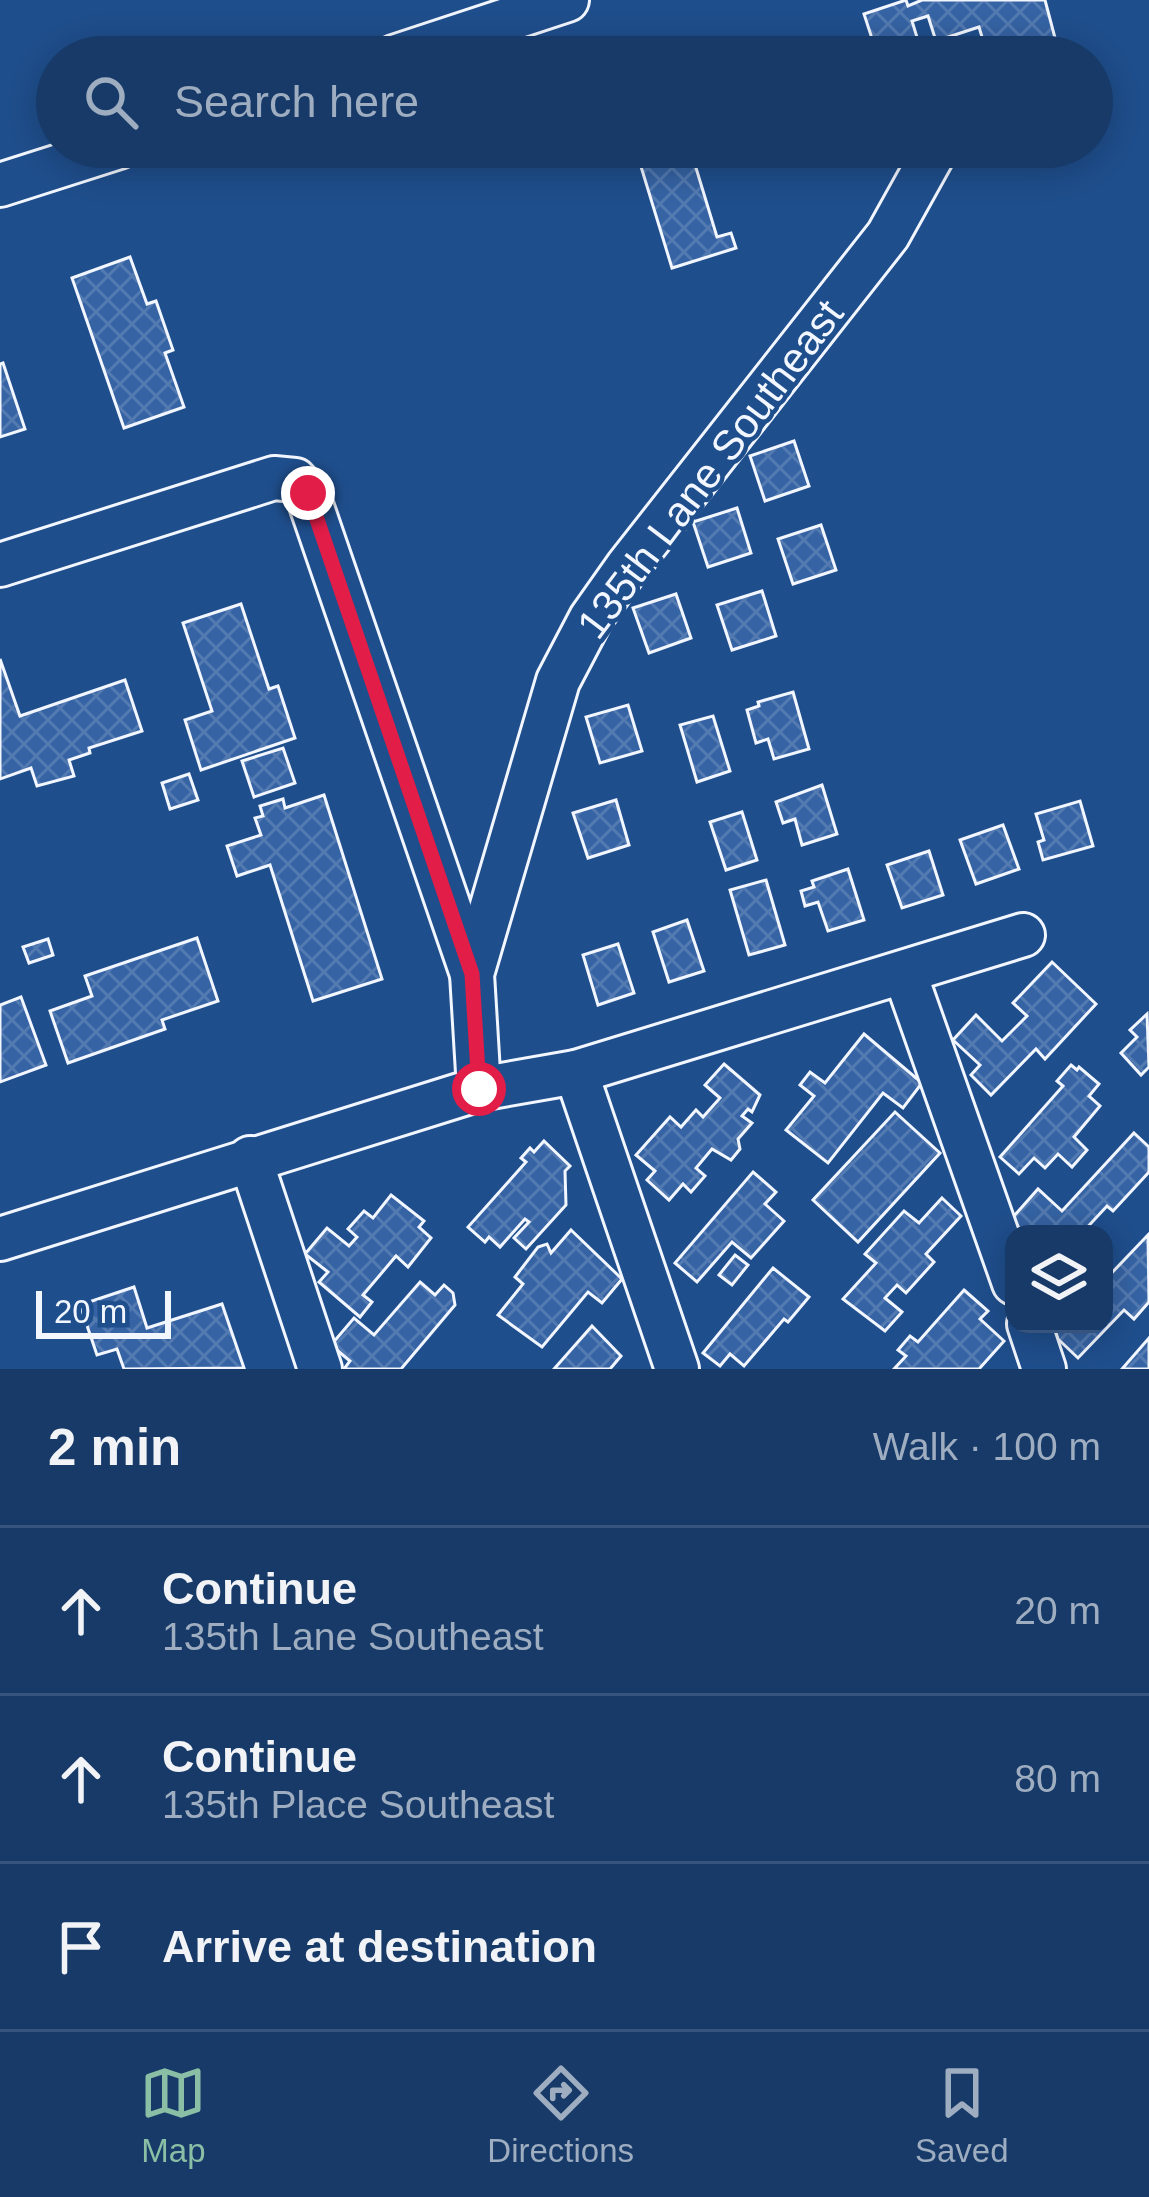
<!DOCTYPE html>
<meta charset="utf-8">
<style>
:root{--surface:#173a69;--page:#244571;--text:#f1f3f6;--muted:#9eadc0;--line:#36547d;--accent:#8abfa5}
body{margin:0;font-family:Helvetica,sans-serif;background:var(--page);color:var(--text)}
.controls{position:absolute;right:36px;bottom:36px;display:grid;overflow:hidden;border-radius:24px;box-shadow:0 6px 30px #0003}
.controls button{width:108px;height:108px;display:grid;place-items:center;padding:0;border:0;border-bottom:3px solid var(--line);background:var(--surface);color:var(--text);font:60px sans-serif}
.scale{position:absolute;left:36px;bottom:30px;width:135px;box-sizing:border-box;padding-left:12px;border:6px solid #f2f6ff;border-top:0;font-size:33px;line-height:42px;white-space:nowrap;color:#f2f6ff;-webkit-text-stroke:9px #1f4e8c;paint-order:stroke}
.stop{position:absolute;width:36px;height:36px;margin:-27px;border:9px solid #e11d48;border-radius:50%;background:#fff}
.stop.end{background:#e11d48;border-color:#fff;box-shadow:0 3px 12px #0008}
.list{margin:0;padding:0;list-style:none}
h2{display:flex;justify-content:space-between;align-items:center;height:156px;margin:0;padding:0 48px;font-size:51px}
h2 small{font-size:39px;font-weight:400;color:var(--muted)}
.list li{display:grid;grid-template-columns:78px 1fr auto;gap:36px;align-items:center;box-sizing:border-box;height:168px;padding:0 48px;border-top:3px solid var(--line)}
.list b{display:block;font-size:45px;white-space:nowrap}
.list p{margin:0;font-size:39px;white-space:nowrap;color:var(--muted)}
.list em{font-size:39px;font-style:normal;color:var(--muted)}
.icon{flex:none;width:66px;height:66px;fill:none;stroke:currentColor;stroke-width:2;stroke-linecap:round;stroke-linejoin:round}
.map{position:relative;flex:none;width:1149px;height:1369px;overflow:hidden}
.search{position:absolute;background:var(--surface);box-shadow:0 6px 30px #0003;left:36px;right:36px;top:36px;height:132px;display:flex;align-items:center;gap:30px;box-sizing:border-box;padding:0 42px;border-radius:66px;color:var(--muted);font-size:45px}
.sheet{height:660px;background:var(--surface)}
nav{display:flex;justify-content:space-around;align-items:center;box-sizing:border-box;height:168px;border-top:3px solid var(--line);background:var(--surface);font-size:33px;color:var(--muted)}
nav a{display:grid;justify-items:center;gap:6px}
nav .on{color:var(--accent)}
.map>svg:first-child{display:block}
.building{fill:url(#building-cross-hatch);stroke:#f2f6ff;stroke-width:3}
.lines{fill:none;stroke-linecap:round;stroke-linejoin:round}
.street-casing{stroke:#f2f6ff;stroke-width:48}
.street{stroke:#1f4e8c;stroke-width:42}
.route{stroke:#e11d48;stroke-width:15}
.labels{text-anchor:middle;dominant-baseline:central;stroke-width:9;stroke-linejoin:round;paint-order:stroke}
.street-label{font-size:42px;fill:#f2f6ff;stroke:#1f4e8c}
</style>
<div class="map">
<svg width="1149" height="1369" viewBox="0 0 1149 1369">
<defs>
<pattern id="building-cross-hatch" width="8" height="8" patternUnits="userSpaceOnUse" patternTransform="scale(3)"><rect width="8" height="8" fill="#3563a3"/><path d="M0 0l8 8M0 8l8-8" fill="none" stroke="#537ab1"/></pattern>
</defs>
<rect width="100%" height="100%" fill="#1f4e8c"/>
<g class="building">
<path d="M 906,0 L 908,6 L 922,0 L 1045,0 L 1059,53 L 1045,57 L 988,57 L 979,27 L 936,41 L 928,16 L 912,21 L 923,57 L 878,57 L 864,14 Z"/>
<path d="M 635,147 L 694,147 L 697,157 L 693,158 L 717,237 L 731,233 L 736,248 L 672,268 Z"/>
<path d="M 130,257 L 147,304 L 156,301 L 173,350 L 165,353 L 184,407 L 124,428 L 72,278 Z"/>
<path d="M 3,363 L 25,429 L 0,437 L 0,364 Z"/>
<path d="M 794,441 L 809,486 L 765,501 L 750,456 Z"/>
<path d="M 737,508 L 751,553 L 708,567 L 693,522 Z"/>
<path d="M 821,525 L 836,570 L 793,584 L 778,539 Z"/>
<path d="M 762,591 L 776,636 L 732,650 L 717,605 Z"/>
<path d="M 676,594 L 691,638 L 649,653 L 633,608 Z"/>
<path d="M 241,604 L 269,689 L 278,686 L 295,738 L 201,770 L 185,720 L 212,711 L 183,623 Z"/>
<path d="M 0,659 L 20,716 L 125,680 L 142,731 L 89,748 L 90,753 L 69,760 L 74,776 L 37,786 L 31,768 L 0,779 Z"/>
<path d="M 793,692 L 809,749 L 774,759 L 768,739 L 756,743 L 747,710 L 759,706 L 758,702 Z"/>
<path d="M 628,705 L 642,751 L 600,763 L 586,717 Z"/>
<path d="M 713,716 L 730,771 L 697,782 L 680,725 Z"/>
<path d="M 283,748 L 295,783 L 254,797 L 242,761 Z"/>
<path d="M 189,774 L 198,800 L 170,809 L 162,783 Z"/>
<path d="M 822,785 L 837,834 L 802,845 L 795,819 L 783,823 L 776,802 Z"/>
<path d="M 324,795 L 382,979 L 313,1001 L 270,865 L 237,876 L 227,846 L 261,835 L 255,818 L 263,816 L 260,806 L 283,799 L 285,808 Z"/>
<path d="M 616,800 L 629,845 L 588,858 L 573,813 Z"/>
<path d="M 1080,801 L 1093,846 L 1043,860 L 1038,842 L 1044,840 L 1036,814 Z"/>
<path d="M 742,812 L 757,860 L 726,870 L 710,822 Z"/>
<path d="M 1003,825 L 1019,869 L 976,884 L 960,840 Z"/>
<path d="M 929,851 L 943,895 L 902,908 L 887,865 Z"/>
<path d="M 848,869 L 864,920 L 828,931 L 818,902 L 805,906 L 801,891 L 814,887 L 812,881 Z"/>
<path d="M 766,880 L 785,945 L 749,955 L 730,890 Z"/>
<path d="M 687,920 L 704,971 L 669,982 L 653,932 Z"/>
<path d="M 197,938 L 218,1001 L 162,1020 L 165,1029 L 68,1063 L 50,1011 L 92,996 L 85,976 Z"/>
<path d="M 48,939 L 53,955 L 29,963 L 23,947 Z"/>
<path d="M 618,944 L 634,993 L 598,1005 L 583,955 Z"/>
<path d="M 1052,962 L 1096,1004 L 1045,1059 L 1036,1049 L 991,1095 L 971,1075 L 980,1065 L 953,1040 L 976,1015 L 1002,1041 L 1027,1016 L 1013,1003 Z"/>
<path d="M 21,997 L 46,1065 L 0,1082 L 0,1005 Z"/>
<path d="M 1147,1014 L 1149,1067 L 1141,1075 L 1121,1053 L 1137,1037 L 1130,1030 Z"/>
<path d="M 864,1034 L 922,1083 L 903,1108 L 883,1093 L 828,1163 L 786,1130 L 814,1096 L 800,1085 L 810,1072 L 825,1083 Z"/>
<path d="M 724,1064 L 760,1095 L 752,1112 L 748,1109 L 742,1116 L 752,1123 L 738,1139 L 740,1149 L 731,1160 L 712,1149 L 696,1168 L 705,1176 L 691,1192 L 683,1184 L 669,1200 L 647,1180 L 655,1171 L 636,1155 L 670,1117 L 681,1127 L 696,1110 L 703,1117 L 720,1098 L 705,1085 Z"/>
<path d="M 1071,1065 L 1077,1070 L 1079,1067 L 1099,1084 L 1089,1096 L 1100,1106 L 1074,1137 L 1087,1150 L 1072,1167 L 1058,1154 L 1045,1168 L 1034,1158 L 1019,1174 L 1000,1157 L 1063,1086 L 1057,1081 Z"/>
<path d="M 895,1112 L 940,1153 L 858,1242 L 813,1200 Z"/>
<path d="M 1134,1133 L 1149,1147 L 1149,1172 L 1113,1211 L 1107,1206 L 1081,1234 L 1022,1234 L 1013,1217 L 1038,1189 L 1062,1211 Z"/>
<path d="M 544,1141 L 570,1166 L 565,1171 L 566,1205 L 526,1249 L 514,1238 L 529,1222 L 525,1219 L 500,1247 L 489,1237 L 485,1242 L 468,1227 L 526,1162 L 521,1158 L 530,1148 L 534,1152 Z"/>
<path d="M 753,1172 L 776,1192 L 765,1204 L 784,1221 L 751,1258 L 732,1242 L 697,1282 L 675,1263 Z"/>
<path d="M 391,1195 L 424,1221 L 419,1227 L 431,1238 L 408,1267 L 396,1256 L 363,1295 L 372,1302 L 360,1317 L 319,1282 L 328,1272 L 305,1254 L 327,1228 L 349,1246 L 357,1237 L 348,1229 L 364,1211 L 373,1218 Z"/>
<path d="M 942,1198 L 961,1216 L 926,1254 L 934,1262 L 906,1293 L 897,1285 L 885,1298 L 902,1312 L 885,1331 L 843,1299 L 876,1263 L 865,1254 L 904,1211 L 919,1223 Z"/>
<path d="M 571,1230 L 622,1279 L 602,1303 L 588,1292 L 542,1347 L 498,1315 L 523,1284 L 515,1277 L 538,1247 L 547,1244 L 551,1253 Z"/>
<path d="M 1148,1235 L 1149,1302 L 1134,1319 L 1124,1310 L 1078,1358 L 1058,1339 L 1053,1324 L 1104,1324 L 1104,1281 Z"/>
<path d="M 735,1255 L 748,1265 L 732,1285 L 719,1275 Z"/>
<path d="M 773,1268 L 809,1297 L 788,1322 L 784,1319 L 744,1366 L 730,1354 L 720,1366 L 703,1353 Z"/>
<path d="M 420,1282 L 435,1295 L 444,1285 L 453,1293 L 455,1305 L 401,1369 L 344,1369 L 350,1361 L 331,1345 L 354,1318 L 374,1335 Z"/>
<path d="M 134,1287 L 147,1328 L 222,1304 L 244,1368 L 124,1369 L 117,1349 L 97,1355 L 80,1305 Z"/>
<path d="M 964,1290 L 988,1311 L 980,1319 L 1004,1341 L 979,1369 L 894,1369 L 906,1356 L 898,1350 L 910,1336 L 918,1342 Z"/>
<path d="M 592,1326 L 621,1356 L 610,1369 L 554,1369 Z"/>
<path d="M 1149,1338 L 1149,1369 L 1122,1369 Z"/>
</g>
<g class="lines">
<g class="street-casing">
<g id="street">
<path d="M 394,57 L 567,0"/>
<path d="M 0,185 L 119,147"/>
<path d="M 0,565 L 274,478 L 295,480 L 307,493 L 472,974"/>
<path d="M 905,974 L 1014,1283"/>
<path d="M 576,1072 L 677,1369"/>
<path d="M 479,1089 L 472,974 L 558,681 L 591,618 L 627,567 L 888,235 L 937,147"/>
<path d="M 250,1158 L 320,1369"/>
<path d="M 0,1239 L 479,1089 L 576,1072 L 1023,935"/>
<path d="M 1029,1324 L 1044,1369"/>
</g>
</g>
<use href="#street" class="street"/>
</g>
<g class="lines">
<path class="route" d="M 308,493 L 472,974 L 479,1089"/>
</g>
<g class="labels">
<g class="street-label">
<text transform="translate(710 469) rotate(-53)">135th Lane Southeast</text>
</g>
</g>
</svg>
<div class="controls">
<button><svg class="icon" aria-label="layers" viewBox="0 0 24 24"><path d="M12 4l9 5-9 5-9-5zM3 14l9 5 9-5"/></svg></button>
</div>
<div class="scale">20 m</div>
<div class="stop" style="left:479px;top:1089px"></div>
<div class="stop end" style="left:308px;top:493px"></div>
<div class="search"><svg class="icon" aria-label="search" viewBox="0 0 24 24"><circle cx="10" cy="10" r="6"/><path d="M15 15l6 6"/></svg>Search here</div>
</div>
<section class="sheet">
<h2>2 min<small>Walk · 100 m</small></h2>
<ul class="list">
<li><svg class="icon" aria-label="ahead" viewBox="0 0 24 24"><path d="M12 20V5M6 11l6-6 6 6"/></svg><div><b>Continue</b><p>135th Lane Southeast</p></div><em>20 m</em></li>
<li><svg class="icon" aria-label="ahead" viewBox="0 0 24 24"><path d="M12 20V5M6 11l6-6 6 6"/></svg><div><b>Continue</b><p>135th Place Southeast</p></div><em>80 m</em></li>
<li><svg class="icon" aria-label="arrive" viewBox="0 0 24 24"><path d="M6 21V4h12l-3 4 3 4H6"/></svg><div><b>Arrive at destination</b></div></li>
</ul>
</section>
<nav>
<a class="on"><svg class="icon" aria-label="map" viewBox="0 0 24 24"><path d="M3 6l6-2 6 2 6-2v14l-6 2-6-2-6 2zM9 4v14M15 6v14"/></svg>Map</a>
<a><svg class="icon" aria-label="directions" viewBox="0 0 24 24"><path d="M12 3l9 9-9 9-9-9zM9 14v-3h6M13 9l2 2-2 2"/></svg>Directions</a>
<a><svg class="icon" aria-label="saved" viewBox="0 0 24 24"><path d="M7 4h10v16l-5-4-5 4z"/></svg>Saved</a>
</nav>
